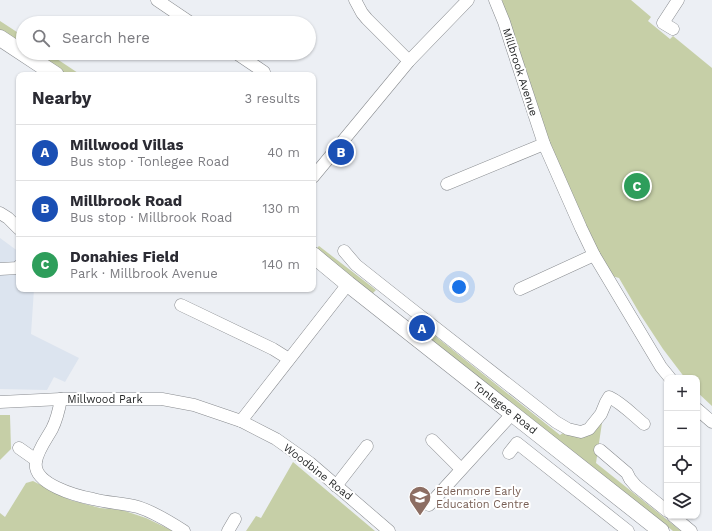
<!DOCTYPE html>
<meta charset="utf-8">
<style>
:root{--surface:#fff;--page:#f7f7f7;--text:#2b2b33;--muted:#7c7c81;--line:#e1e1e2;--accent:#2b757a}
body{margin:0;font-family:"Work Sans",sans-serif;background:var(--page);color:var(--text)}
.controls{position:absolute;right:12px;bottom:12px;display:grid;overflow:hidden;border-radius:8px;box-shadow:0 1px 3px #0004}
.controls button{width:36px;height:36px;display:grid;place-items:center;padding:0;border:0;border-bottom:1px solid var(--line);background:var(--surface);color:var(--text);font:20px sans-serif}
.you{position:absolute;left:459px;top:287px;width:14px;height:14px;margin:-10px;border:3px solid #fff;border-radius:50%;background:#1a73e8;box-shadow:0 0 0 6px #1a73e833}
.badge{display:grid;place-items:center;width:26px;height:26px;border-radius:50%;background:var(--accent);color:#fff;font-size:13px;font-weight:700}
.pin{position:absolute;translate:-50% -50%;border:2px solid #fff;box-shadow:0 1px 4px #0006}
.list{margin:0;padding:0;list-style:none}
h2{display:flex;justify-content:space-between;align-items:center;height:52px;margin:0;padding:0 16px;font-size:17px}
h2 small{font-size:13px;font-weight:400;color:var(--muted)}
.list li{display:grid;grid-template-columns:26px 1fr auto;gap:12px;align-items:center;box-sizing:border-box;height:56px;padding:0 16px;border-top:1px solid var(--line)}
.list b{display:block;font-size:15px;white-space:nowrap}
.list p{margin:0;font-size:13px;white-space:nowrap;color:var(--muted)}
.list em{font-size:13px;font-style:normal;color:var(--muted)}
.icon{flex:none;width:22px;height:22px;fill:none;stroke:currentColor;stroke-width:2;stroke-linecap:round;stroke-linejoin:round}
.map{position:relative;flex:none;width:712px;height:531px;overflow:hidden}
.search{position:absolute;background:var(--surface);box-shadow:0 1px 3px #0004;left:16px;top:16px;width:300px;height:44px;display:flex;align-items:center;gap:10px;box-sizing:border-box;padding:0 14px;border-radius:22px;color:var(--muted);font-size:15px}
.panel{position:absolute;background:var(--surface);box-shadow:0 1px 3px #0004;left:16px;top:72px;width:300px;height:220px;border-radius:8px}
.map>svg:first-child{display:block}
.built{fill:#dce4ef}
.green{fill:#c6cfa7}
.lines{fill:none;stroke-linecap:round;stroke-linejoin:round}
.minor-casing{stroke:#888b8f;stroke-width:13}
.major-casing{stroke:#888b8f;stroke-width:17}
.minor{stroke:#fff;stroke-width:12}
.major{stroke:#fff;stroke-width:16}
.labels{text-anchor:middle;dominant-baseline:central;stroke-width:4;stroke-linejoin:round;paint-order:stroke}
.street-label{font-size:11px;fill:#242627;stroke:#fff}
.education-label{font-size:11px;fill:#785e54;stroke:#fff;text-anchor:start}
</style>
<div class="map">
<svg width="712" height="531" viewBox="0 0 712 531">
<rect width="100%" height="100%" fill="#eceff4"/>
<path class="built" d="M 0,238 L 19,252 L 19,289 L 34,289 L 31,334 L 79,358 L 65,382 L 54,377 L 47,390 L 0,389 Z"/>
<g class="green">
<path d="M 502,0 L 631,0 L 651,17 L 648,21 L 670,39 L 673,36 L 712,68 L 712,406 L 697,392 L 697,378 L 685,378 L 663,349 L 640,314 L 619,278 L 605,274 L 544,144 Z"/>
<path d="M 0,21 L 23,36 L 23,53 L 48,53 L 81,75 L 56,75 L 0,38 Z"/>
<path d="M 319,246 L 376,290 L 371,295 L 315,250 Z"/>
<path d="M 430,332 L 560,435 L 566,431 L 580,437 L 603,416 L 596,463 L 681,531 L 673,531 L 426,337 Z"/>
<path d="M 0,415 L 10,415 L 11,449 L 0,460 Z"/>
<path d="M 293,462 L 375,531 L 246,531 L 256,516 L 261,518 Z"/>
<path d="M 33,481 L 70,500 L 100,508 L 122,510 L 146,518 L 173,531 L 0,531 L 0,513 L 5,517 L 26,483 Z"/>
</g>
<g class="lines">
<g class="minor-casing">
<g id="minor">
<path d="M 157,0 L 191,23"/>
<path d="M 355,0 L 362,13 L 367,19 L 409,61"/>
<path d="M 495,0 L 504,22 L 511,44 L 544,144 L 581,228 L 594,255 L 661,367 L 670,378"/>
<path d="M 673,29 L 663,23 L 678,0"/>
<path d="M 236,53 L 264,72"/>
<path d="M 313,177 L 409,61 L 468,0"/>
<path d="M 447,184 L 544,144"/>
<path d="M 0,213 L 8,218 L 19,229"/>
<path d="M 344,251 L 356,265 L 409,307 L 556,422 L 568,429 L 581,432 L 589,429 L 601,414 L 606,402 L 609,397 C 622,403 633,415 644,424"/>
<path d="M 0,269 L 18,268 L 19,266"/>
<path d="M 520,289 L 594,255"/>
<path d="M 181,305 L 273,349 L 289,359"/>
<path d="M 0,402 L 61,399"/>
<path d="M 697,409 L 712,422"/>
<path d="M 241,421 L 348,284"/>
<path d="M 432,440 L 461,469"/>
<path d="M 19,448 L 36,460"/>
<path d="M 600,450 L 627,473 L 630,479 L 636,486 L 667,511"/>
<path d="M 509,453 L 517,443 L 628,531"/>
<path d="M 336,486 L 367,446"/>
<path d="M 429,505 L 512,414"/>
<path d="M 673,516 L 691,531"/>
<path d="M 184,531 C 170,522 154,512 138,507 C 123,503 108,503 93,499 C 77,496 32,484 36,462 C 37,451 47,438 52,429 C 57,419 59,410 61,399 L 162,399 L 194,405 L 241,421 L 276,439 L 310,463 L 389,531"/>
<path d="M 228,531 L 235,519"/>
</g>
</g>
<g class="major-casing">
<g id="major">
<path d="M 0,38 L 56,75"/>
<path d="M 313,255 L 348,284 L 661,531"/>
</g>
</g>
<use href="#minor" class="minor"/>
<use href="#major" class="major"/>
</g>
<defs>
<g id="school-pin" transform="scale(1.15)"><path d="M0 17L-7.5 6A9.5 9.5 0 1 1 7.5 6Z" fill="#8d6e63" stroke="#fff"/><path d="M0-5L7-2L0 1L-7-2ZM-4 1L0 2.5L4 1V4Q0 6-4 4Z" fill="#fff"/></g>
</defs>
<g fill-rule="evenodd">
<use href="#school-pin" x="420" y="497"/>
</g>
<g class="labels">
<g class="street-label">
<text transform="translate(520 72) rotate(72)">Millbrook Avenue</text>
<text x="105" y="399">Millwood Park</text>
<text transform="translate(505 408) rotate(38)">Tonlegee Road</text>
<text transform="translate(318 472) rotate(38)">Woodbine Road</text>
</g>
<g class="education-label">
<text x="436" y="491">Edenmore Early<tspan x="436" dy="13">Education Centre</tspan></text>
</g>
</g>
</svg>
<div class="controls">
<button>+</button>
<button>−</button>
<button><svg class="icon" aria-label="locate" viewBox="0 0 24 24"><circle cx="12" cy="12" r="6"/><path d="M12 2v4M12 18v4M2 12h4M18 12h4"/></svg></button>
<button><svg class="icon" aria-label="layers" viewBox="0 0 24 24"><path d="M12 4l9 5-9 5-9-5zM3 14l9 5 9-5"/></svg></button>
</div>
<div class="you"></div>
<div class="pin badge" style="left:422px;top:328px;background:#1a4fb4">A</div>
<div class="pin badge" style="left:341px;top:152px;background:#1a4fb4">B</div>
<div class="pin badge" style="left:637px;top:186px;background:#2e9e5b">C</div>
<div class="search"><svg class="icon" aria-label="search" viewBox="0 0 24 24"><circle cx="10" cy="10" r="6"/><path d="M15 15l6 6"/></svg>Search here</div>
<section class="panel">
<h2>Nearby<small>3 results</small></h2>
<ul class="list">
<li><span class="badge" style="background:#1a4fb4">A</span><div><b>Millwood Villas</b><p>Bus stop · Tonlegee Road</p></div><em>40 m</em></li>
<li><span class="badge" style="background:#1a4fb4">B</span><div><b>Millbrook Road</b><p>Bus stop · Millbrook Road</p></div><em>130 m</em></li>
<li><span class="badge" style="background:#2e9e5b">C</span><div><b>Donahies Field</b><p>Park · Millbrook Avenue</p></div><em>140 m</em></li>
</ul>
</section>
</div>
